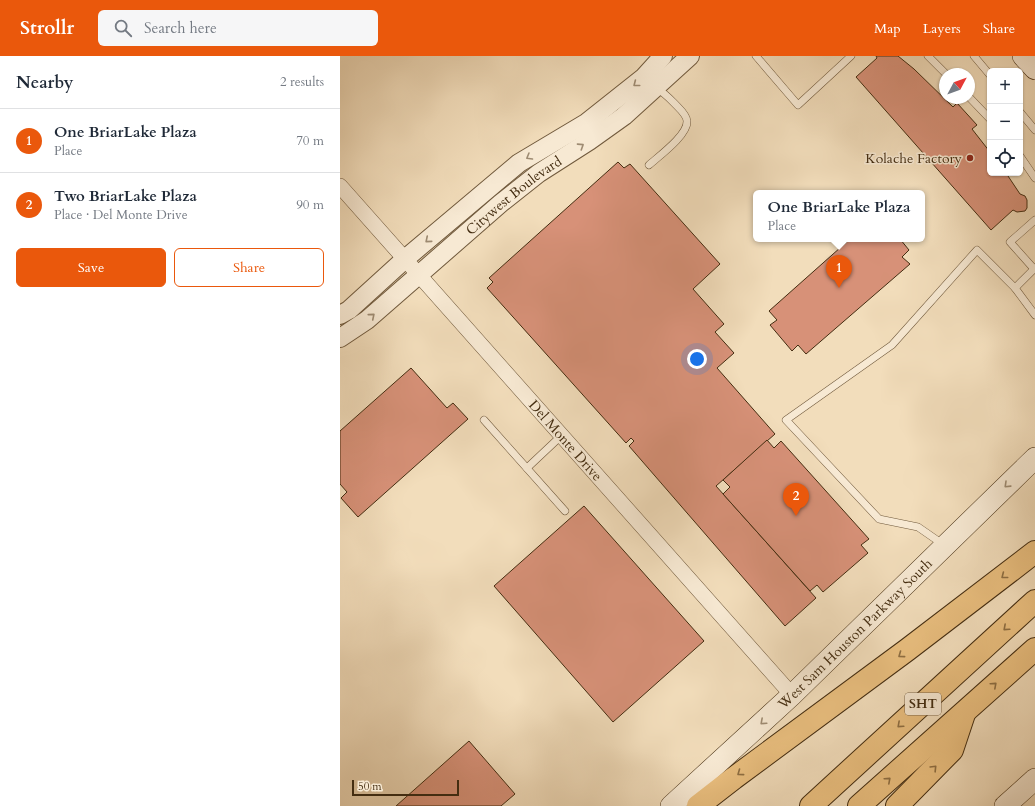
<!DOCTYPE html>
<meta charset="utf-8">
<style>
:root{--surface:#fff;--page:#f6f6f7;--text:#1f2937;--muted:#747a83;--line:#e0e1e3;--accent:#ea580c}
body{margin:0;font-family:Cardo,serif;background:var(--page);color:var(--text)}
.controls{position:absolute;right:12px;top:12px;display:grid;overflow:hidden;border-radius:6px;box-shadow:0 1px 3px #0004}
.controls button{width:36px;height:36px;display:grid;place-items:center;padding:0;border:0;border-bottom:1px solid var(--line);background:var(--surface);color:var(--text);font:20px sans-serif}
.compass{position:absolute;left:599px;top:12px;width:36px;height:36px;border-radius:50%;background:var(--surface);box-shadow:0 1px 3px #0004;rotate:49deg}
.scale{position:absolute;left:12px;bottom:10px;width:107px;box-sizing:border-box;padding-left:4px;border:2px solid #442d11;border-top:0;font-size:11px;line-height:14px;white-space:nowrap;color:#442d11;-webkit-text-stroke:3px #f7e9d3;paint-order:stroke}
.you{position:absolute;left:357px;top:303px;width:14px;height:14px;margin:-10px;border:3px solid #fff;border-radius:50%;background:#1a73e8;box-shadow:0 0 0 6px #1a73e833}
.badge{display:grid;place-items:center;width:26px;height:26px;border-radius:50%;background:var(--accent);color:#fff;font-size:13px;font-weight:700}
.pin{position:absolute;translate:-50% -33px;filter:drop-shadow(0 1px 2px #0008)}
.pin::after{content:'';position:absolute;top:21px;width:14px;height:12px;background:inherit;clip-path:polygon(0 0,100% 0,50% 100%)}
.popup{position:absolute;left:413px;top:134px;width:172px;height:52px;box-sizing:border-box;display:grid;place-content:center;border-radius:6px;background:var(--surface);filter:drop-shadow(0 1px 3px #0005);font-size:13px;white-space:nowrap;color:var(--muted)}
.popup b{font-size:15px;color:var(--text)}
.popup::after{content:'';position:absolute;left:50%;top:100%;margin-left:-8px;border:8px solid transparent;border-top-color:var(--surface)}
.list{margin:0;padding:0;list-style:none}
h2{display:flex;justify-content:space-between;align-items:center;height:52px;margin:0;padding:0 16px;font-size:17px}
h2 small{font-size:13px;font-weight:400;color:var(--muted)}
.list li{display:grid;grid-template-columns:26px 1fr auto;gap:12px;align-items:center;box-sizing:border-box;height:64px;padding:0 16px;border-top:1px solid var(--line)}
.list b{display:block;font-size:15px;white-space:nowrap}
.list p{margin:0;font-size:13px;white-space:nowrap;color:var(--muted)}
.list em{font-size:13px;font-style:normal;color:var(--muted)}
.actions{display:flex;gap:8px;padding:12px 16px}
.actions a{flex:1;padding:9px 0;border:1px solid var(--accent);border-radius:6px;text-align:center;font-size:14px;color:var(--accent)}
.actions .main{background:var(--accent);color:#fff}
.icon{flex:none;width:22px;height:22px;fill:none;stroke:currentColor;stroke-width:2;stroke-linecap:round;stroke-linejoin:round}
.map{position:relative;flex:none;width:695px;height:750px;overflow:hidden}
header{display:flex;align-items:center;gap:24px;box-sizing:border-box;height:56px;padding:0 20px;background:var(--accent);color:#fff}
header strong{font-size:19px}
nav{display:flex;gap:22px;margin-inline-start:auto;font-size:14px}
.search{width:280px;height:36px;background:var(--page);display:flex;align-items:center;gap:10px;box-sizing:border-box;padding:0 14px;border-radius:6px;color:var(--muted);font-size:15px}
main{display:flex}
aside{flex:1;background:var(--surface)}
.map>svg:first-child{display:block}
.building{fill:#d79178;stroke:#442d11}
.lines{fill:none;stroke-linecap:round;stroke-linejoin:round}
.service-casing{stroke:#70593c;stroke-width:8}
.minor-casing{stroke:#70593c;stroke-width:16}
.tertiary-casing{stroke:#70593c;stroke-width:20}
.secondary-casing{stroke:#442d11;stroke-width:22}
.motorway-casing{stroke:#442d11;stroke-width:24}
.service{stroke:#f7e9d3;stroke-width:7}
.minor{stroke:#f7e9d3;stroke-width:15}
.tertiary{stroke:#f7e9d3;stroke-width:18}
.secondary{stroke:#f7e9d3;stroke-width:21}
.motorway{stroke:#e9be7e;stroke-width:22}
.oneway{stroke:#9e8b72}
.oneway2{stroke:#8e6e42}
.poi-dot{fill:#8f2418;stroke:#f7e9d3;stroke-width:1.5}
.labels{text-anchor:middle;dominant-baseline:central;stroke-width:3;stroke-linejoin:round;paint-order:stroke}
.shield{fill:#f7e9d3;stroke:#7a654b;stroke-width:1}
.shield-label{font-size:13px;font-weight:bold;fill:#442d11}
.poi-label{font-size:14px;fill:#442d11;stroke:#f7e9d3;text-anchor:end}
.street-label{font-size:14px;fill:#442d11;stroke:#f7e9d3}
</style>
<header>
<strong>Strollr</strong>
<div class="search"><svg class="icon" aria-label="search" viewBox="0 0 24 24"><circle cx="10" cy="10" r="6"/><path d="M15 15l6 6"/></svg>Search here</div>
<nav><a>Map</a><a>Layers</a><a>Share</a></nav>
</header>
<main>
<aside>
<h2>Nearby<small>2 results</small></h2>
<ul class="list">
<li><span class="badge">1</span><div><b>One BriarLake Plaza</b><p>Place</p></div><em>70 m</em></li>
<li><span class="badge">2</span><div><b>Two BriarLake Plaza</b><p>Place · Del Monte Drive</p></div><em>90 m</em></li>
</ul>
<div class="actions"><a class="main">Save</a><a>Share</a></div>
</aside>
<div class="map">
<svg width="695" height="750" viewBox="0 0 695 750">
<rect width="100%" height="100%" fill="#f2ddbb"/>
<filter id="stains"><feTurbulence type="fractalNoise" baseFrequency=".005" numOctaves="4"/><feColorMatrix values="0 0 0 0 .2 0 0 0 0 .09 0 0 0 0 .02 0 0 0 .5 -.17"/></filter>
<radialGradient id="worn" r=".72"><stop offset=".6" stop-color="#630" stop-opacity="0"/><stop offset="1" stop-color="#630" stop-opacity=".3"/></radialGradient>
<g class="building">
<path d="M 536,0 L 558,0 L 574,13 L 613,51 L 617,47 L 637,69 L 632,73 L 650,96 L 650,117 L 666,117 L 680,138 L 685,140 L 687,144 L 687,152 L 685,155 L 677,156 L 673,154 L 651,174 L 516,21 L 537,2 Z"/>
<path d="M 278,106 L 284,112 L 290,108 L 380,208 L 353,233 L 384,268 L 375,276 L 394,297 L 377,312 L 435,378 L 376,430 L 476,542 L 445,570 L 289,390 L 294,385 L 291,382 L 286,387 L 147,232 L 153,226 L 149,222 Z"/>
<path d="M 510,183 L 560,183 L 569,194 L 562,201 L 570,208 L 466,298 L 458,289 L 452,295 L 430,269 L 437,264 L 429,255 Z"/>
<path d="M 71,312 L 107,352 L 113,347 L 128,363 L 18,461 L 1,442 L 7,436 L 0,428 L 0,375 Z"/>
<path d="M 427,384 L 434,392 L 441,385 L 529,483 L 521,489 L 528,497 L 483,536 L 477,529 L 470,535 L 383,438 L 390,431 L 383,424 Z"/>
<path d="M 244,450 L 364,585 L 273,666 L 154,530 Z"/>
<path d="M 129,685 L 175,738 L 161,750 L 56,750 Z"/>
</g>
<g class="lines">
<g class="service-casing">
<g id="service">
<path d="M 416,0 L 458,49 L 511,0"/>
<path d="M 588,0 L 606,18"/>
<path d="M 634,0 L 650,19"/>
<path d="M 629,41 L 650,63"/>
<path d="M 680,56 L 695,74"/>
<path d="M 680,100 L 695,122"/>
<path d="M 309,109 C 319,100 348,79 347,65 C 347,60 341,54 337,50 C 330,43 325,37 316,32"/>
<path d="M 695,212 L 675,232 L 695,259"/>
<path d="M 694,213 L 670,186 L 695,164"/>
<path d="M 144,364 L 225,455"/>
<path d="M 187,412 L 221,380"/>
<path d="M 604,489 L 578,471 L 539,463 L 446,364 L 552,289 L 637,194 L 675,232"/>
</g>
</g>
<g class="minor-casing">
<g id="minor">
<path id="s1" d="M 0,130 L 452,639"/>
</g>
</g>
<g class="tertiary-casing">
<g id="tertiary">
<path d="M 0,259 L 9,254 L 65,203 L 179,107 L 246,67 L 304,21 L 323,0"/>
<path id="s2" d="M 0,282 L 27,264 L 161,147 L 199,117 L 249,85 L 284,60 L 350,0"/>
</g>
</g>
<g class="secondary-casing">
<g id="secondary">
<path d="M 683,0 L 695,13"/>
<path id="s3" d="M 331,750 L 452,639 L 695,402"/>
<path d="M 665,750 L 695,723"/>
</g>
</g>
<g class="motorway-casing">
<g id="motorway">
<path d="M 358,750 L 394,722 L 567,594 L 695,496"/>
<path d="M 471,750 L 695,545"/>
<path d="M 519,750 L 695,593"/>
<path d="M 557,750 L 612,694 L 624,658"/>
</g>
</g>
<use href="#service" class="service"/>
<use href="#minor" class="minor"/>
<use href="#tertiary" class="tertiary"/>
<use href="#secondary" class="secondary"/>
<use href="#motorway" class="motorway"/>
</g>
<defs><path id="oneway-chevron" d="M-2-3.5L2.5 0L-2 3.5" fill="none" stroke-width="1.6" stroke-linecap="round" stroke-linejoin="round"/></defs>
<g class="oneway">
<use href="#oneway-chevron" transform="translate(296 28) rotate(142)"/>
<use href="#oneway-chevron" transform="translate(241 90) rotate(-33)"/>
<use href="#oneway-chevron" transform="translate(189 101) rotate(150)"/>
<use href="#oneway-chevron" transform="translate(88 184) rotate(140)"/>
<use href="#oneway-chevron" transform="translate(32 260) rotate(-40)"/>
<use href="#oneway-chevron" transform="translate(667 429) rotate(136)"/>
<use href="#oneway-chevron" transform="translate(423 666) rotate(138)"/>
</g>
<g class="oneway2">
<use href="#oneway-chevron" transform="translate(664 520) rotate(142)"/>
<use href="#oneway-chevron" transform="translate(666 572) rotate(138)"/>
<use href="#oneway-chevron" transform="translate(561 599) rotate(144)"/>
<use href="#oneway-chevron" transform="translate(654 629) rotate(-42)"/>
<use href="#oneway-chevron" transform="translate(560 669) rotate(138)"/>
<use href="#oneway-chevron" transform="translate(594 712) rotate(-46)"/>
<use href="#oneway-chevron" transform="translate(400 717) rotate(144)"/>
<use href="#oneway-chevron" transform="translate(548 724) rotate(-42)"/>
</g>
<circle class="poi-dot" cx="630" cy="102" r="4"/>
<g class="labels">
<rect class="shield" x="565" y="637" width="36" height="22" rx="3"/>
<g class="shield-label">
<text x="583" y="648">SHT</text>
</g>
<g class="poi-label">
<text x="622" y="102">Kolache Factory</text>
</g>
<g class="street-label">
<text stroke="none"><textPath href="#s2" startOffset="225">Citywest Boulevard</textPath></text>
<text stroke="none"><textPath href="#s1" startOffset="340">Del Monte Drive</textPath></text>
<text stroke="none"><textPath href="#s3" startOffset="252">West Sam Houston Parkway South</textPath></text>
</g>
</g>
<rect width="100%" height="100%" filter="url(#stains)"/>
<rect width="100%" height="100%" fill="url(#worn)"/>
</svg>
<div class="controls">
<button>+</button>
<button>−</button>
<button><svg class="icon" aria-label="locate" viewBox="0 0 24 24"><circle cx="12" cy="12" r="6"/><path d="M12 2v4M12 18v4M2 12h4M18 12h4"/></svg></button>
</div>
<svg class="compass" viewBox="-18 -18 36 36"><path d="M0-13l5 13h-10z" fill="#e53935"/><path d="M0 13l5-13h-10z" fill="#747a83"/></svg>
<div class="scale">50 m</div>
<div class="you"></div>
<div class="pin badge" style="left:499px;top:232px">1</div>
<div class="popup"><b>One BriarLake Plaza</b>Place</div>
<div class="pin badge" style="left:456px;top:460px">2</div>
</div>
</main>
